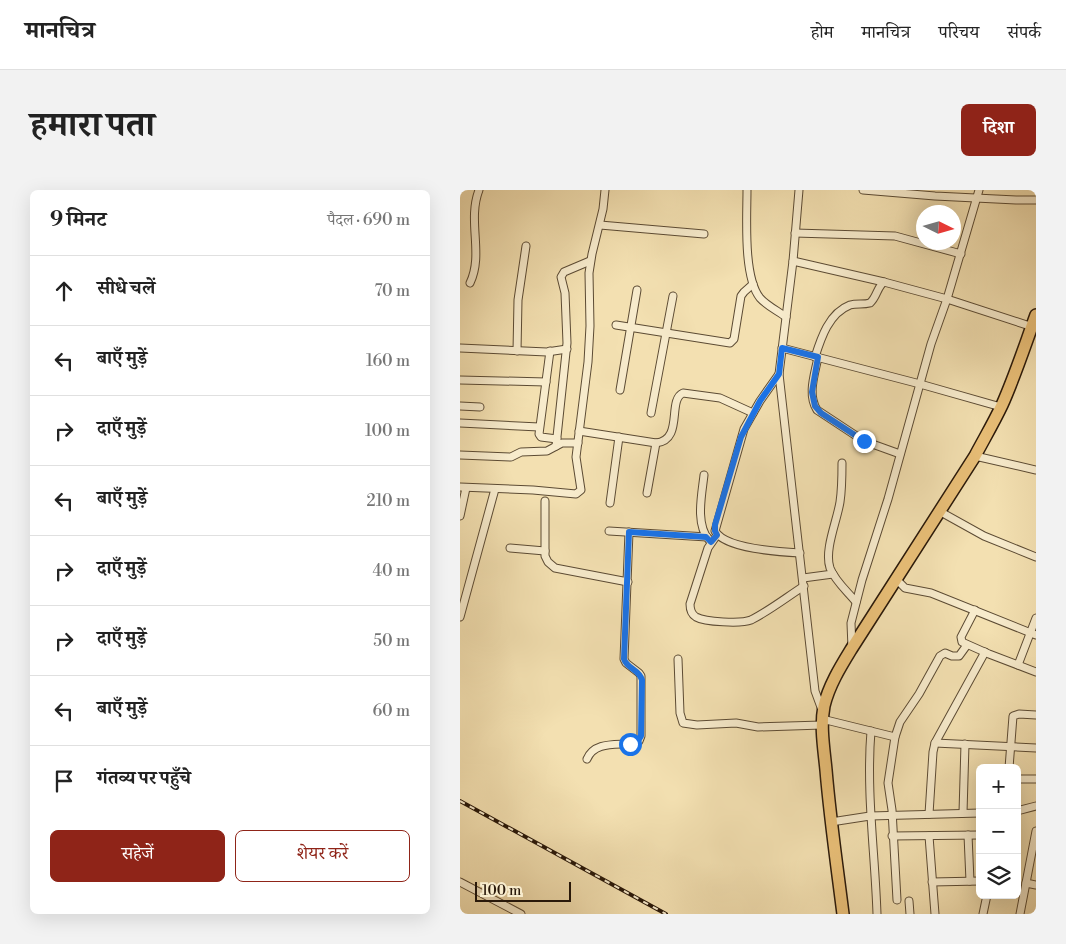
<!DOCTYPE html>
<html lang="hi">
<meta charset="utf-8">
<style>
:root{--surface:#fff;--page:#f2f2f2;--text:#222;--muted:#767676;--line:#e0e0e0;--accent:#8f2418}
body{margin:0;font-family:"Libre Bodoni","Noto Serif Devanagari",serif;background:var(--page);color:var(--text)}
.controls{position:absolute;right:15px;bottom:15px;display:grid;overflow:hidden;border-radius:8px;box-shadow:0 5px 20px #0002}
.controls button{width:45px;height:45px;display:grid;place-items:center;padding:0;border:0;border-bottom:1px solid var(--line);background:var(--surface);color:var(--text);font:25px sans-serif}
.compass{position:absolute;left:456px;top:15px;width:45px;height:45px;border-radius:50%;background:var(--surface);box-shadow:0 5px 20px #0002;rotate:95deg}
.scale{position:absolute;left:15px;bottom:12px;width:96px;box-sizing:border-box;padding-left:5px;border:2px solid #2a190a;border-top:0;font-size:14px;line-height:18px;white-space:nowrap;color:#2a190a;-webkit-text-stroke:4px #f7ebcc;paint-order:stroke}
.stop{position:absolute;width:15px;height:15px;margin:-11px;border:4px solid #1a73e8;border-radius:50%;background:#fff}
.stop.end{background:#1a73e8;border-color:#fff;box-shadow:0 1px 5px #0008}
.list{margin:0;padding:0;list-style:none}
h2{display:flex;justify-content:space-between;align-items:center;height:65px;margin:0;padding:0 20px;font-size:21px}
h2 small{font-size:16px;font-weight:400;color:var(--muted)}
.list li{display:grid;grid-template-columns:32px 1fr auto;gap:15px;align-items:center;box-sizing:border-box;height:70px;padding:0 20px;border-top:1px solid var(--line)}
.list b{display:block;font-size:19px;white-space:nowrap}
.list em{font-size:16px;font-style:normal;color:var(--muted)}
.actions{display:flex;gap:10px;padding:15px 20px}
.actions a{flex:1;padding:11px 0;border:1px solid var(--accent);border-radius:8px;text-align:center;font-size:18px;color:var(--accent)}
.actions .main{background:var(--accent);color:#fff}
.icon{flex:none;width:28px;height:28px;fill:none;stroke:currentColor;stroke-width:2;stroke-linecap:round;stroke-linejoin:round}
.map{position:relative;flex:none;width:576px;height:724px;overflow:hidden;border-radius:8px}
header{display:flex;align-items:center;gap:30px;box-sizing:border-box;height:70px;padding:0 25px;background:var(--surface);border-bottom:1px solid var(--line)}
header strong{font-size:24px}
nav{display:flex;gap:28px;margin-inline-start:auto;font-size:18px}
.intro{display:flex;align-items:center;justify-content:space-between;box-sizing:border-box;height:120px;padding:0 30px}
h1{margin:0;font-size:35px}
.button{padding:12px 22px;border-radius:8px;background:var(--accent);color:#fff;font-size:18px;font-weight:700}
main{display:flex;gap:30px;padding:0 30px}
aside{flex:1;background:var(--surface);border-radius:8px;box-shadow:0 5px 20px #0002}
.map>svg:first-child{display:block}
.lines{fill:none;stroke-linecap:round;stroke-linejoin:round}
.street-casing{stroke:#5c4b34;stroke-width:9}
.primary-casing{stroke:#2a190a;stroke-width:14}
.street{stroke:#f7ebcc;stroke-width:7}
.primary{stroke:#eac078;stroke-width:11}
.rail-casing{stroke:#2a190a;stroke-width:4}
.rail{stroke:#f7ebcc;stroke-width:2;stroke-dasharray:5.5;stroke-linecap:butt}
.route{stroke:#1a73e8;stroke-width:6}
</style>
<header>
<strong>मानचित्र</strong>
<nav><a>होम</a><a>मानचित्र</a><a>परिचय</a><a>संपर्क</a></nav>
</header>
<div class="intro"><h1>हमारा पता</h1><a class="button">दिशा</a></div>
<main>
<aside>
<h2>9 मिनट<small>पैदल · 690 m</small></h2>
<ul class="list">
<li><svg class="icon" aria-label="ahead" viewBox="0 0 24 24"><path d="M12 20V5M6 11l6-6 6 6"/></svg><div><b>सीधे चलें</b></div><em>70 m</em></li>
<li><svg class="icon" aria-label="left" viewBox="0 0 24 24"><path d="M17 20v-9H6M10 6l-5 5 5 5"/></svg><div><b>बाएँ मुड़ें</b></div><em>160 m</em></li>
<li><svg class="icon" aria-label="right" viewBox="0 0 24 24"><path d="M7 20v-9h11M14 6l5 5-5 5"/></svg><div><b>दाएँ मुड़ें</b></div><em>100 m</em></li>
<li><svg class="icon" aria-label="left" viewBox="0 0 24 24"><path d="M17 20v-9H6M10 6l-5 5 5 5"/></svg><div><b>बाएँ मुड़ें</b></div><em>210 m</em></li>
<li><svg class="icon" aria-label="right" viewBox="0 0 24 24"><path d="M7 20v-9h11M14 6l5 5-5 5"/></svg><div><b>दाएँ मुड़ें</b></div><em>40 m</em></li>
<li><svg class="icon" aria-label="right" viewBox="0 0 24 24"><path d="M7 20v-9h11M14 6l5 5-5 5"/></svg><div><b>दाएँ मुड़ें</b></div><em>50 m</em></li>
<li><svg class="icon" aria-label="left" viewBox="0 0 24 24"><path d="M17 20v-9H6M10 6l-5 5 5 5"/></svg><div><b>बाएँ मुड़ें</b></div><em>60 m</em></li>
<li><svg class="icon" aria-label="arrive" viewBox="0 0 24 24"><path d="M6 21V4h12l-3 4 3 4H6"/></svg><div><b>गंतव्य पर पहुँचे</b></div></li>
</ul>
<div class="actions"><a class="main">सहेजें</a><a>शेयर करें</a></div>
</aside>
<div class="map">
<svg width="576" height="724" viewBox="0 0 576 724">
<rect width="100%" height="100%" fill="#f3e0b1"/>
<filter id="stains"><feTurbulence type="fractalNoise" baseFrequency=".004" numOctaves="4"/><feColorMatrix values="0 0 0 0 .2 0 0 0 0 .09 0 0 0 0 .02 0 0 0 .5 -.17"/></filter>
<radialGradient id="worn" r=".72"><stop offset=".6" stop-color="#630" stop-opacity="0"/><stop offset="1" stop-color="#630" stop-opacity=".3"/></radialGradient>
<g class="lines">
<g class="street-casing">
<g id="street">
<path d="M 287,0 C 287,27 283,87 300,108 C 307,116 318,121 326,127"/>
<path d="M 339,0 L 333,71 L 319,184 L 355,501 L 362,520"/>
<path d="M 403,0 L 475,6 L 556,10 L 576,10"/>
<path d="M 140,35 L 244,44"/>
<path d="M 335,43 L 435,46 L 501,64"/>
<path d="M 333,71 L 424,92"/>
<path d="M 10,93 C 24,64 7,31 19,0"/>
<path d="M 156,135 L 270,153 L 274,149 L 281,106 L 284,102 L 293,94"/>
<path d="M 0,158 L 87,162 L 107,159"/>
<path d="M 322,158 L 460,194 L 541,217"/>
<path d="M 57,161 L 58,110 L 66,56"/>
<path d="M 90,161 L 79,244 L 81,247 L 97,249"/>
<path d="M 355,167 C 361,148 369,123 390,115 C 397,113 403,115 410,113 C 417,107 417,97 424,92 L 487,109 L 573,137"/>
<path d="M 358,167 C 355,184 347,204 357,220 L 404,251 L 440,264"/>
<path d="M 319,184 L 300,211 L 284,239 L 255,341 C 265,359 321,362 340,363"/>
<path d="M 0,190 L 86,192"/>
<path d="M 160,200 L 177,100"/>
<path d="M 0,216 L 20,217"/>
<path d="M 191,223 L 213,106"/>
<path d="M 0,233 L 79,237"/>
<path d="M 119,241 L 196,253 C 224,250 207,210 223,203 L 260,208 L 293,223"/>
<path d="M 96,256 L 107,153 L 105,103 L 101,87 L 104,82 L 130,71"/>
<path d="M 0,265 L 51,267 L 61,262 L 87,261 L 102,253 L 118,253"/>
<path d="M 515,266 L 576,280"/>
<path d="M 382,273 C 382,286 382,299 380,312 C 377,331 364,360 370,378 C 375,391 387,401 396,412"/>
<path d="M 244,285 C 242,304 235,334 249,350"/>
<path d="M 0,297 L 73,300 L 116,304 L 121,300 L 116,267 L 128,172 L 130,136 L 129,83 L 132,64 L 143,19 L 145,0"/>
<path d="M 187,303 L 196,253"/>
<path d="M 85,311 L 85,366 L 88,372 L 95,378 L 168,392"/>
<path d="M 150,313 L 159,247"/>
<path d="M 479,321 L 524,346 L 576,367"/>
<path d="M 0,326 L 6,298"/>
<path d="M 149,341 L 247,347"/>
<path d="M 257,345 L 248,358 L 230,414 C 230,419 231,424 236,427 C 245,432 281,434 291,430 C 309,421 327,407 344,396"/>
<path d="M 50,358 L 85,361"/>
<path d="M 343,388 L 373,384"/>
<path d="M 436,389 L 445,398 L 471,403 L 576,445"/>
<path d="M 515,420 L 501,447 L 502,452 L 529,464 L 576,482"/>
<path d="M 0,427 L 35,299"/>
<path d="M 392,458 L 391,433 L 402,390 L 428,309 L 471,154 L 487,109 L 519,0"/>
<path d="M 218,469 L 220,523 L 223,533 L 237,535 L 276,533 L 298,537 L 362,535"/>
<path d="M 558,475 L 576,428"/>
<path d="M 362,529 L 435,547"/>
<path d="M 411,541 C 406,602 415,663 417,724"/>
<path d="M 475,553 L 576,558"/>
<path d="M 127,569 C 135,550 159,556 175,553 L 179,551 L 181,546 L 181,486 L 179,483 L 166,473 L 164,469 L 169,342"/>
<path d="M 549,578 L 553,526 L 559,524 L 576,525"/>
<path d="M 557,589 L 576,589"/>
<path d="M 557,621 L 576,616"/>
<path d="M 503,623 L 505,554"/>
<path d="M 469,624 L 473,562 L 475,553 L 525,462"/>
<path d="M 371,632 L 410,626 L 520,623"/>
<path d="M 508,645 L 510,691"/>
<path d="M 432,646 L 520,645"/>
<path d="M 469,646 L 475,724"/>
<path d="M 0,692 L 61,724"/>
<path d="M 472,692 L 520,691"/>
<path d="M 566,693 L 576,695"/>
<path d="M 437,710 L 432,620 L 428,593 L 435,547 L 440,532 L 459,504 L 480,466 L 485,463 L 492,466 L 499,466 L 507,455"/>
<path d="M 449,711 L 450,724"/>
<path d="M 523,724 L 527,705"/>
<path d="M 560,724 L 576,641"/>
</g>
</g>
<g class="primary-casing">
<path id="primary" d="M 383,724 C 377,676 370,628 366,580 C 364,559 360,537 364,516 C 369,495 381,476 392,458 L 515,266 C 524,249 534,232 542,215 C 555,186 565,155 576,125"/>
</g>
<use href="#street" class="street"/>
<use href="#primary" class="primary"/>
<g class="rail-casing">
<path id="rail" d="M 0,611 L 206,724"/>
</g>
<use href="#rail" class="rail"/>
</g>
<g class="lines">
<path class="route" d="M 170,554 L 177,552 L 181,546 L 182,490 C 179,479 167,479 164,469 L 169,342 L 246,347 L 251,352 L 257,345 L 255,341 L 255,335 L 281,247 L 300,211 L 319,184 L 322,158 L 358,167 L 352,202 L 355,216 L 361,223 L 404,251"/>
</g>
<rect width="100%" height="100%" filter="url(#stains)"/>
<rect width="100%" height="100%" fill="url(#worn)"/>
</svg>
<div class="controls">
<button>+</button>
<button>−</button>
<button><svg class="icon" aria-label="layers" viewBox="0 0 24 24"><path d="M12 4l9 5-9 5-9-5zM3 14l9 5 9-5"/></svg></button>
</div>
<svg class="compass" viewBox="-18 -18 36 36"><path d="M0-13l5 13h-10z" fill="#e53935"/><path d="M0 13l5-13h-10z" fill="#767676"/></svg>
<div class="scale">100 m</div>
<div class="stop" style="left:170px;top:554px"></div>
<div class="stop end" style="left:404px;top:251px"></div>
</div>
</main>
